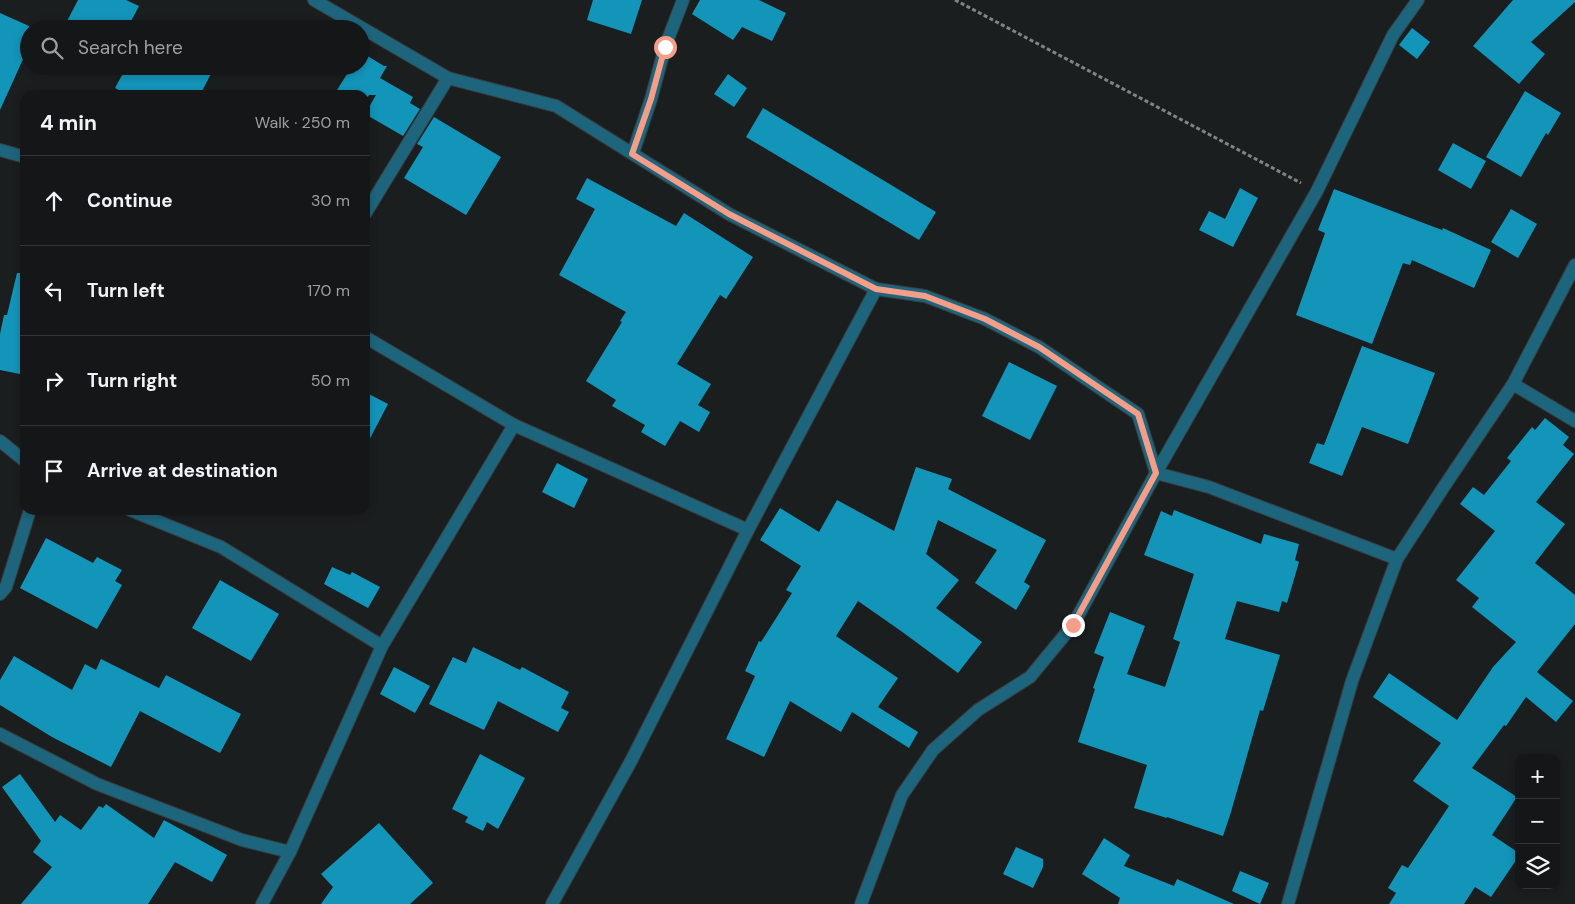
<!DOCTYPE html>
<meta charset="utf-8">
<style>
:root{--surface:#141617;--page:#1d1f20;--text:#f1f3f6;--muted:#9d9fa1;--line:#333536}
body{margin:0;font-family:"DM Sans",sans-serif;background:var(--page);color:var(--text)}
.controls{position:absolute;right:15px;bottom:15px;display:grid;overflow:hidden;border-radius:10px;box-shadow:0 2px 8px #0003}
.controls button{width:45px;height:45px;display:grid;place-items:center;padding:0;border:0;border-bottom:1px solid var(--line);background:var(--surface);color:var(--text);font:25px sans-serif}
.stop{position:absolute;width:15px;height:15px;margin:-11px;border:4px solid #f49e89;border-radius:50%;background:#fff}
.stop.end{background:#f49e89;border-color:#fff;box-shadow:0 1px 5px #0008}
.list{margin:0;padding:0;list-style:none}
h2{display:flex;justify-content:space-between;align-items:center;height:65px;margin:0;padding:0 20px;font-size:21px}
h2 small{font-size:16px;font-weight:400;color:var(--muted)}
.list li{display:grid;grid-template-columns:32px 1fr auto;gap:15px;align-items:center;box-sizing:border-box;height:90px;padding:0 20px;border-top:1px solid var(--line)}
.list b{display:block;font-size:19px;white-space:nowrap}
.list em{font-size:16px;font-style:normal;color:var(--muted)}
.icon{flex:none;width:28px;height:28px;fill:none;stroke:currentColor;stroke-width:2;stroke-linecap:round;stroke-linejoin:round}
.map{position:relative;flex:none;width:1575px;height:904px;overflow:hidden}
.search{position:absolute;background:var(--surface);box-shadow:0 2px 8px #0003;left:20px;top:20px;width:350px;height:55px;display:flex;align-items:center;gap:12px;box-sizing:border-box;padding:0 18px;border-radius:28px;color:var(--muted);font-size:19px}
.panel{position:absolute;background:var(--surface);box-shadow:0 2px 8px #0003;left:20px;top:90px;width:350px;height:425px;border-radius:15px}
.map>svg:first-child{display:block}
.building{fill:#1395ba}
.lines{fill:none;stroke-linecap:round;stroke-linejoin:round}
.street-casing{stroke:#383b3c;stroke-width:14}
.path{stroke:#818485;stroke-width:3;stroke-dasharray:4 2.5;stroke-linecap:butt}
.street{stroke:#1d657d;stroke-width:12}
.route{stroke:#f49e89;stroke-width:6}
</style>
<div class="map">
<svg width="1575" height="904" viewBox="0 0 1575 904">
<rect width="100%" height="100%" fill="#1b1e1f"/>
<g class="building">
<path d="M 78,0 L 126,0 L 139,6 L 127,29 L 63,29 Z"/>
<path d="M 593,0 L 642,0 L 631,34 L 587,20 Z"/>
<path d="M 700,0 L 759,0 L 786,13 L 772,41 L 742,27 L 733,40 L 692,14 Z"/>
<path d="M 1513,0 L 1575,0 L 1575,2 L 1531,42 L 1545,54 L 1519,84 L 1473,46 Z"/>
<path d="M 0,13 L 29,26 L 29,46 L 0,110 Z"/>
<path d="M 1412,28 L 1430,42 L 1417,59 L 1399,45 Z"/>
<path d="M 361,52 L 384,66 L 387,66 L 380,78 L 413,97 L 410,103 L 420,109 L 403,136 L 365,114 L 376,95 L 369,95 L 365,101 L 365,95 L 334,95 L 352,66 L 361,66 Z"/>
<path d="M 127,66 L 215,66 L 200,95 L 128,95 L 115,88 Z"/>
<path d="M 728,74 L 747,88 L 734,107 L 714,94 Z"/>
<path d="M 1525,91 L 1561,113 L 1548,135 L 1546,133 L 1521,177 L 1486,157 Z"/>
<path d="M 763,108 L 936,212 L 919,240 L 746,137 Z"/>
<path d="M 434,117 L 501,157 L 466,215 L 404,178 L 423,147 L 417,144 Z"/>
<path d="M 1453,143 L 1486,161 L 1471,189 L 1438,170 Z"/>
<path d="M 587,178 L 676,226 L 684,213 L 753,257 L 726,299 L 720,295 L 677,364 L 711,384 L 698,405 L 710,412 L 699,432 L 680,421 L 665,446 L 641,432 L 645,425 L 612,406 L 616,400 L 586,381 L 622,322 L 620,321 L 626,312 L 559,275 L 595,209 L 576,199 Z"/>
<path d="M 1240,188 L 1258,198 L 1233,247 L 1199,230 L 1209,211 L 1225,219 Z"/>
<path d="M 1334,189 L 1442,230 L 1443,228 L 1491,250 L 1474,288 L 1412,260 L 1410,265 L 1403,263 L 1372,344 L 1296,315 L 1325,233 L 1318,230 Z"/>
<path d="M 1511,209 L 1537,224 L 1518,258 L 1491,242 Z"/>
<path d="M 17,273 L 25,273 L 25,351 L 20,374 L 0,370 L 0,334 L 4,315 L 7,315 Z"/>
<path d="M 1362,346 L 1435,373 L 1408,444 L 1362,427 L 1342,476 L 1309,463 L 1317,443 L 1324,445 Z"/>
<path d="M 1009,362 L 1057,386 L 1030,440 L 982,416 Z"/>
<path d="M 365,392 L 388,404 L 365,448 Z"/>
<path d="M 1545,418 L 1569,437 L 1563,445 L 1574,454 L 1536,502 L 1565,524 L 1535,563 L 1575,595 L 1575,624 L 1537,672 L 1573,701 L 1556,722 L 1526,697 L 1506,726 L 1504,725 L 1472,768 L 1517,797 L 1492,835 L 1519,853 L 1519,856 L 1491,897 L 1475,887 L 1464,904 L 1389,904 L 1396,893 L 1388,888 L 1402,865 L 1408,868 L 1449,806 L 1413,781 L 1441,743 L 1373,697 L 1389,673 L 1457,720 L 1493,667 L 1516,642 L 1472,607 L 1479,598 L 1456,580 L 1495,531 L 1460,504 L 1473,487 L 1484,495 L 1511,461 L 1507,458 L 1532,427 L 1535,430 Z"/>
<path d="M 557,463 L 588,479 L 574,508 L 542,492 Z"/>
<path d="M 916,467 L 952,479 L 948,489 L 1046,540 L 1024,582 L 1030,586 L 1016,610 L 975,583 L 997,550 L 938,520 L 926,554 L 959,580 L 936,608 L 982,642 L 958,673 L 901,631 L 858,601 L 836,636 L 898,678 L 878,707 L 918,732 L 909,748 L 852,712 L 841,732 L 790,701 L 764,757 L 726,739 L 755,676 L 745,671 L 759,641 L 761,642 L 792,593 L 786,590 L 801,566 L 760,540 L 780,508 L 819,532 L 837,500 L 894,531 Z"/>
<path d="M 1174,510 L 1261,544 L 1264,534 L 1299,544 L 1295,560 L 1299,562 L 1287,603 L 1282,601 L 1279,612 L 1237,601 L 1225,639 L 1280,655 L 1263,711 L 1260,710 L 1231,812 L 1223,836 L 1167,817 L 1167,818 L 1134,808 L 1147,765 L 1078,742 L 1095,689 L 1093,688 L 1104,657 L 1094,653 L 1110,612 L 1145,626 L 1127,674 L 1165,687 L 1180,642 L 1173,639 L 1194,574 L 1144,555 L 1161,511 L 1172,516 Z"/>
<path d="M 46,538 L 93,563 L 97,557 L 122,570 L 115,581 L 122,585 L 97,629 L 20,588 Z"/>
<path d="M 332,567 L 350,575 L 352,572 L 380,587 L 368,608 L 324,584 Z"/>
<path d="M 220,580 L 279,614 L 251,661 L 192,628 Z"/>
<path d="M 473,647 L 520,670 L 522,667 L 569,692 L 561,708 L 569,712 L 558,732 L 498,701 L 484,730 L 429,704 L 453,657 L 466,663 Z"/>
<path d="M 14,656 L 72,690 L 85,664 L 96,670 L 101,659 L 159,688 L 166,675 L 241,714 L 220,753 L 140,711 L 111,767 L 52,737 L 0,705 L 0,680 Z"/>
<path d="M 394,667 L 430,686 L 415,713 L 380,694 Z"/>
<path d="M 480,754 L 525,778 L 498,829 L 487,822 L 483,831 L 465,822 L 468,817 L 452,809 Z"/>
<path d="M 20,774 L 55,822 L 60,815 L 81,830 L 99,806 L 103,808 L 106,804 L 154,838 L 164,820 L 227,855 L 212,882 L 175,862 L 148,904 L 21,904 L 52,867 L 33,852 L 41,841 L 2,787 Z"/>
<path d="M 379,823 L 433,883 L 410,904 L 321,904 L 333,887 L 321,874 Z"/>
<path d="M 1104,838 L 1130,855 L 1124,866 L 1174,886 L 1177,879 L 1234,904 L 1118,904 L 1120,898 L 1082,874 Z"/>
<path d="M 1016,847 L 1043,859 L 1043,867 L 1033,888 L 1003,874 Z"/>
<path d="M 1240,871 L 1269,883 L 1260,904 L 1232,891 Z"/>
</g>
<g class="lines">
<g class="street-casing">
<g id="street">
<path d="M 314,0 L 448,78 L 556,106 L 729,214 L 876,289 L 925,296 L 985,319 L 1039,347 L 1138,414 L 1156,473 L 1209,487 L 1397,559"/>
<path d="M 0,150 L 25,157"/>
<path d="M 633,153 L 651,99 L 665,47 L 683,0"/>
<path d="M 365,214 L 448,78"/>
<path d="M 365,337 L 514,425 L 748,530"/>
<path d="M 1513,384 L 1575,421"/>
<path d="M 0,441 L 25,461"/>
<path d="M 130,510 L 221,547 L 382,646"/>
<path d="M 0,594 L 6,587 L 30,510"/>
<path d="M 0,734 L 97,784 L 242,840 L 290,852"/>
<path d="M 262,904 L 290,852 L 382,646 L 514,425"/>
<path d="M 552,904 L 631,761 L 748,530 L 876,289"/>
<path d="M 861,904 L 902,795 L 933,750 L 978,710 L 1030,677 L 1073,625 L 1156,473 L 1317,191 L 1393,35 L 1418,0"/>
<path d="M 1288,904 L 1352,681 L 1397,559 L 1443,488 L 1513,384 L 1575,265"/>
</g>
</g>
<path class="path" d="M 955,0 L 1301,183"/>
<use href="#street" class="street"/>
</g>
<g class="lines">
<path class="route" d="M 665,47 L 651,99 L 632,154 L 729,214 L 876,289 L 925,296 L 985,319 L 1039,347 L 1138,414 L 1156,473 L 1073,625"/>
</g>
</svg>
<div class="controls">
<button>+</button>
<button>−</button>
<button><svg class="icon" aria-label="layers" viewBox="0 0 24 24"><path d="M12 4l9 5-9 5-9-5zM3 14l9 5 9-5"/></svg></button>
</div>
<div class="stop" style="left:665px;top:47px"></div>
<div class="stop end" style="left:1073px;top:625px"></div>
<div class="search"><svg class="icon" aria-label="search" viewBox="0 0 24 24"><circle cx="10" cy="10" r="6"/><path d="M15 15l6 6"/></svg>Search here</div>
<section class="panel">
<h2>4 min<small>Walk · 250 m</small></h2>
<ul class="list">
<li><svg class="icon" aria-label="ahead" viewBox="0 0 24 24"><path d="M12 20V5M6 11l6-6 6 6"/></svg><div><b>Continue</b></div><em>30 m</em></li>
<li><svg class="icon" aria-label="left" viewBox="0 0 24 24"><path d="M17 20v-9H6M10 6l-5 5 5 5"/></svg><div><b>Turn left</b></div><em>170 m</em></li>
<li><svg class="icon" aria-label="right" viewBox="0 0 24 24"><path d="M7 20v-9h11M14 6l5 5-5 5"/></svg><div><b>Turn right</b></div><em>50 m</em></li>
<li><svg class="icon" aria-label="arrive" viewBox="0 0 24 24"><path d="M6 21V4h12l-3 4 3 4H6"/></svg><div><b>Arrive at destination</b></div></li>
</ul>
</section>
</div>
